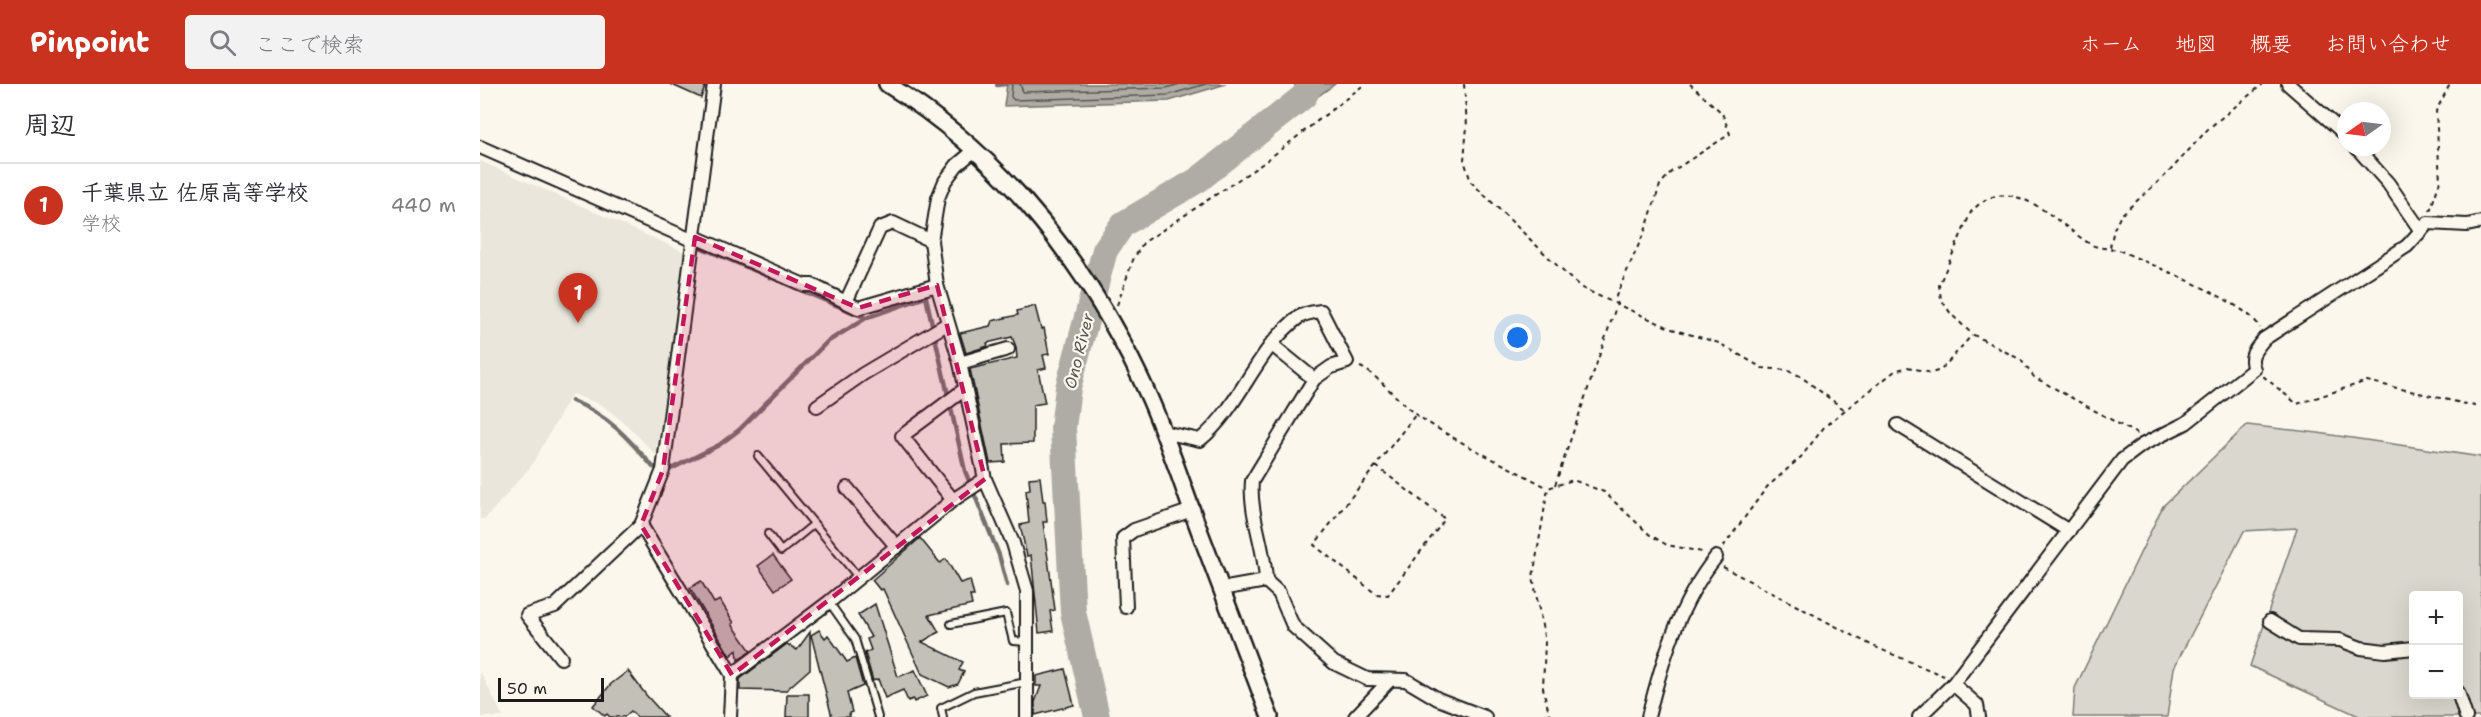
<!DOCTYPE html>
<html lang="ja">
<meta charset="utf-8">
<style>
:root{--surface:#fff;--page:#f2f2f3;--text:#2b2b33;--muted:#7c7c81;--line:#e1e1e2;--accent:#c8321e}
body{margin:0;font-family:"Shantell Sans","Klee One",sans-serif;background:var(--page);color:var(--text)}
.controls{position:absolute;right:18px;bottom:18px;display:grid;overflow:hidden;border-radius:6px;box-shadow:0 6px 24px #0002}
.controls button{width:54px;height:54px;display:grid;place-items:center;padding:0;border:0;border-bottom:2px solid var(--line);background:var(--surface);color:var(--text);font:30px sans-serif}
.compass{position:absolute;left:1857px;top:18px;width:54px;height:54px;border-radius:50%;background:var(--surface);box-shadow:0 6px 24px #0002;rotate:256deg}
.scale{position:absolute;left:18px;bottom:15px;width:106px;box-sizing:border-box;padding-left:6px;border:3px solid #1c1c1c;border-top:0;font-size:16px;line-height:21px;white-space:nowrap;color:#1c1c1c;-webkit-text-stroke:4px #fbf7ec;paint-order:stroke}
.you{position:absolute;left:1038px;top:254px;width:21px;height:21px;margin:-15px;border:4px solid #fff;border-radius:50%;background:#1a73e8;box-shadow:0 0 0 9px #1a73e833}
.badge{display:grid;place-items:center;width:39px;height:39px;border-radius:50%;background:var(--accent);color:#fff;font-size:20px;font-weight:700}
.pin{position:absolute;translate:-50% -50px;filter:drop-shadow(0 2px 3px #0008)}
.pin::after{content:'';position:absolute;top:32px;width:21px;height:18px;background:inherit;clip-path:polygon(0 0,100% 0,50% 100%)}
.list{margin:0;padding:0;list-style:none}
h2{display:flex;justify-content:space-between;align-items:center;height:78px;margin:0;padding:0 24px;font-size:26px}
h2 small{font-size:20px;font-weight:400;color:var(--muted)}
.list li{display:grid;grid-template-columns:39px 1fr auto;gap:18px;align-items:center;box-sizing:border-box;height:84px;padding:0 24px;border-top:2px solid var(--line)}
.list b{display:block;font-size:22px;white-space:nowrap}
.list p{margin:0;font-size:20px;white-space:nowrap;color:var(--muted)}
.list em{font-size:20px;font-style:normal;color:var(--muted)}
.icon{flex:none;width:33px;height:33px;fill:none;stroke:currentColor;stroke-width:2;stroke-linecap:round;stroke-linejoin:round}
.map{position:relative;flex:none;width:2001px;height:633px;overflow:hidden}
header{display:flex;align-items:center;gap:36px;box-sizing:border-box;height:84px;padding:0 30px;background:var(--accent);color:#fff}
header strong{font-size:28px}
nav{display:flex;gap:33px;margin-inline-start:auto;font-size:21px}
.search{width:420px;height:54px;background:var(--page);display:flex;align-items:center;gap:15px;box-sizing:border-box;padding:0 21px;border-radius:6px;color:var(--muted);font-size:22px}
main{display:flex}
aside{flex:1;background:var(--surface)}
.map>svg:first-child{display:block}
.built{fill:#eae6dc}
.green{fill:#dad7ce;stroke:#7b7a75;stroke-width:1.5;fill-rule:evenodd}
.water{fill:#afaca5;stroke:#74726e;stroke-width:1.5}
.lines{fill:none;stroke-linecap:round;stroke-linejoin:round}
.shore{stroke:#575653;stroke-width:1.5}
.stream{stroke:#74726e;stroke-width:4.5}
.river{stroke:#afaca5;stroke-width:26}
.building{fill:#c3c0b8;stroke:#1c1c1c;stroke-width:1.5}
.service-casing{stroke:#1c1c1c;stroke-width:10}
.minor-casing{stroke:#1c1c1c;stroke-width:16}
.tertiary-casing{stroke:#1c1c1c;stroke-width:20}
.path{stroke:#1c1c1c;stroke-width:2;stroke-dasharray:4.5 4.5;stroke-linecap:butt}
.service{stroke:#fbf7ec;stroke-width:6}
.minor{stroke:#fbf7ec;stroke-width:12}
.tertiary{stroke:#fbf7ec;stroke-width:15}
.marked{fill:#c2185b;fill-opacity:0.2;stroke:#c2185b;stroke-width:4.5;stroke-dasharray:12 8;stroke-linejoin:round}
.labels{text-anchor:middle;dominant-baseline:central;stroke-width:4.5;stroke-linejoin:round;paint-order:stroke}
.water-label{font-size:16px;font-style:italic;fill:#575653;stroke:#fbf7ec}
</style>
<header>
<strong>Pinpoint</strong>
<div class="search"><svg class="icon" aria-label="search" viewBox="0 0 24 24"><circle cx="10" cy="10" r="6"/><path d="M15 15l6 6"/></svg>ここで検索</div>
<nav><a>ホーム</a><a>地図</a><a>概要</a><a>お問い合わせ</a></nav>
</header>
<main>
<aside>
<h2>周辺<small></small></h2>
<ul class="list">
<li><span class="badge">1</span><div><b>千葉県立 佐原高等学校</b><p>学校</p></div><em>440 m</em></li>
</ul>
</aside>
<div class="map">
<svg width="2001" height="633" viewBox="0 0 2001 633">
<rect width="100%" height="100%" fill="#fbf7ec"/>
<filter id="ink" filterUnits="userSpaceOnUse"><feTurbulence type="fractalNoise" baseFrequency=".0167" numOctaves="2"/><feDisplacementMap in="SourceGraphic" scale="12" xChannelSelector="R" yChannelSelector="G"/><feConvolveMatrix kernelMatrix="1 2 1 2 8 2 1 2 1" color-interpolation-filters="sRGB"/></filter>
<g filter="url(#ink)">
<g class="built">
<path d="M 0,77 L 207,169 L 176,371 L 147,341 L 122,321 L 92,310 L 51,382 L 5,435 L 0,435 Z"/>
<path d="M 0,587 L 23,633 L 0,633 Z"/>
</g>
<path class="green" d="M 1767,341 L 1838,349 L 2001,373 L 2001,633 L 1881,633 L 1770,582 L 1817,444 L 1764,447 L 1694,584 L 1687,633 L 1593,633 L 1595,604 L 1683,422 ZM 1934,512 L 1978,512 L 1978,610 L 1934,610 Z"/>
<g class="water">
<path d="M 527,0 L 746,0 L 689,17 L 524,22 Z"/>
<path d="M 814,0 L 855,0 L 826,21 Z"/>
</g>
<g class="lines">
<g class="shore">
<path d="M 532,0 L 531,13 L 534,16 L 688,11 L 726,0"/>
<path d="M 540,0 L 543,8 L 686,4 L 700,0"/>
</g>
<g class="stream">
<path d="M 517,1 L 526,0"/>
<path d="M 215,161 L 386,234 L 446,213 L 485,387 L 519,471 L 527,501"/>
<path d="M 92,317 C 127,330 149,355 173,383 L 191,385 L 239,361 L 259,346 L 347,258 L 386,234"/>
</g>
<path class="river" d="M 617,633 L 593,528 L 583,344 L 588,304 L 625,166 L 643,140 L 718,96 L 824,12 L 831,0"/>
</g>
<g class="building">
<path d="M 190,0 L 226,0 L 221,14 Z"/>
<path d="M 555,222 L 561,245 L 564,244 L 569,270 L 563,271 L 566,284 L 558,286 L 565,319 L 553,321 L 553,359 L 524,360 L 525,378 L 510,379 L 490,285 L 537,274 L 536,263 L 532,253 L 507,259 L 508,262 L 486,269 L 480,249 L 510,242 L 512,237 L 538,231 L 537,227 Z"/>
<path d="M 560,393 L 563,417 L 565,417 L 567,438 L 563,438 L 575,526 L 570,527 L 573,547 L 559,549 L 551,471 L 547,472 L 540,441 L 549,439 L 546,406 L 550,405 L 549,394 Z"/>
<path d="M 440,454 L 460,479 L 466,475 L 480,499 L 490,496 L 494,512 L 490,512 L 492,521 L 449,531 L 459,548 L 442,558 L 483,578 L 479,586 L 484,588 L 478,600 L 469,603 L 442,590 L 403,505 L 400,506 L 392,496 Z"/>
<path d="M 293,471 L 311,495 L 295,506 L 278,482 Z"/>
<path d="M 221,497 L 234,519 L 240,516 L 254,539 L 252,540 L 271,567 L 258,576 L 257,566 L 250,572 L 210,504 Z"/>
<path d="M 395,520 L 418,593 L 435,586 L 447,612 L 434,618 L 433,615 L 428,617 L 423,606 L 405,614 L 398,595 L 393,597 L 385,569 L 391,566 L 387,555 L 391,553 L 378,531 Z"/>
<path d="M 339,546 L 345,554 L 348,551 L 367,578 L 375,574 L 383,602 L 367,609 L 372,628 L 369,629 L 370,633 L 352,633 L 331,551 Z"/>
<path d="M 330,548 L 330,585 L 305,607 L 260,606 L 260,595 L 307,560 L 317,566 Z"/>
<path d="M 585,585 L 594,621 L 555,631 L 555,618 L 561,602 L 556,602 L 556,592 Z"/>
<path d="M 148,587 L 166,611 L 186,633 L 157,633 L 151,627 L 144,633 L 130,633 L 127,630 L 125,632 L 113,622 L 131,600 Z"/>
<path d="M 307,610 L 329,610 L 329,633 L 306,633 Z"/>
</g>
<g class="lines">
<g class="service-casing">
<g id="service">
<path d="M 278,372 L 379,494"/>
<path d="M 288,450 L 301,467 L 334,440"/>
<path d="M 349,518 L 375,555 L 398,633"/>
<path d="M 471,540 L 526,529 L 533,557 L 547,558"/>
<path d="M 463,633 L 461,624 L 494,608 L 547,598"/>
</g>
</g>
<g class="minor-casing">
<g id="minor">
<path d="M 234,0 L 183,386 L 161,441 L 252,591 L 250,633"/>
<path d="M 1808,0 L 1866,51"/>
<path d="M 0,63 L 214,157"/>
<path d="M 1876,63 L 1908,99 L 1941,147"/>
<path d="M 495,66 L 477,81 L 465,97 L 458,114 L 451,157 L 457,201 L 480,279 L 505,395 L 533,459 L 547,507 L 547,633"/>
<path d="M 215,153 L 324,201 L 332,201 L 378,224 L 457,201"/>
<path d="M 366,218 L 400,144 L 413,139 L 451,157"/>
<path d="M 791,260 L 834,295"/>
<path d="M 480,279 L 528,265"/>
<path d="M 337,322 L 383,290 L 467,240"/>
<path d="M 1418,341 L 1589,447"/>
<path d="M 683,348 L 720,356 C 761,322 776,265 819,233 C 825,229 834,228 841,227 L 867,278 L 851,283 L 834,295 L 772,397 C 769,430 785,463 786,497 L 741,505"/>
<path d="M 367,404 L 417,463"/>
<path d="M 473,416 L 422,352 L 485,305"/>
<path d="M 786,497 L 799,509 L 813,542 L 854,579 L 887,595 L 926,596 L 958,615 L 1005,633"/>
<path d="M 646,523 L 643,454 L 654,446 L 712,426"/>
<path d="M 1790,537 L 1819,555 L 1860,556 L 1881,564 L 1905,567 L 1934,564"/>
<path d="M 81,574 L 47,531 L 75,522 L 161,441"/>
<path d="M 252,591 L 349,518 L 473,416 L 505,395"/>
<path d="M 1473,600 L 1497,621 L 1499,633"/>
<path d="M 1978,608 L 1986,633"/>
<path d="M 875,633 L 908,598"/>
<path d="M 1168,633 C 1182,577 1199,519 1236,473"/>
<path d="M 1439,633 L 1473,600 L 1642,376 L 1662,361 L 1706,339 L 1774,285 C 1768,272 1776,265 1784,255 L 1927,162 L 1948,139 L 1987,141 L 2001,138"/>
</g>
</g>
<g class="tertiary-casing">
<path id="tertiary" d="M 407,0 C 526,73 614,189 670,315 C 689,359 704,406 721,451 C 744,512 767,572 790,633"/>
</g>
<g class="path">
<path d="M 984,0 L 987,42 L 984,76 L 991,98 L 1090,194 L 1102,204 L 1121,213 L 1192,245 L 1239,259 L 1282,284 L 1306,286 L 1320,292 L 1365,326"/>
<path d="M 1950,127 L 1960,97 L 1956,27 L 1970,0"/>
<path d="M 1630,163 L 1634,145 L 1641,131 L 1688,89 L 1729,44 L 1783,0"/>
<path d="M 637,221 L 653,176 L 663,159 L 782,80 L 885,0"/>
<path d="M 880,283 C 896,289 919,318 935,330 C 976,358 1024,380 1068,404"/>
<path d="M 1783,292 L 1817,320 L 1887,297 L 1999,323"/>
<path d="M 1657,350 L 1554,293 L 1541,276 L 1492,250 L 1471,230 L 1461,215 L 1459,201 L 1491,128 C 1530,84 1575,138 1610,160 C 1618,165 1632,164 1641,167 C 1669,180 1770,219 1780,244"/>
<path d="M 896,382 L 965,435 L 908,511 L 896,510 L 834,461 L 936,330"/>
<path d="M 1075,401 L 1137,220 L 1136,212 L 1167,142 L 1180,101 L 1191,88 L 1250,50 L 1242,29 L 1210,0"/>
<path d="M 1243,463 L 1287,403 L 1321,373 L 1345,342 L 1365,326 L 1415,287 L 1428,283 L 1451,289 L 1461,286 L 1492,251"/>
<path d="M 1243,483 L 1393,562 L 1464,592"/>
<path d="M 1070,633 L 1063,604 L 1065,558 L 1053,493 L 1068,404 L 1093,396 L 1124,408 L 1170,451 L 1187,461 L 1222,468"/>
</g>
<use href="#service" class="service"/>
<use href="#minor" class="minor"/>
<use href="#tertiary" class="tertiary"/>
</g>
</g>
<path class="marked" d="M 215,153 L 378,224 L 457,201 L 505,395 L 252,591 L 161,441 L 183,386 Z"/>
<g class="labels">
<g class="water-label">
<text transform="translate(599 267) rotate(-76)">Ono River</text>
</g>
</g>
</svg>
<div class="controls">
<button>+</button>
<button>−</button>
</div>
<svg class="compass" viewBox="-18 -18 36 36"><path d="M0-13l5 13h-10z" fill="#e53935"/><path d="M0 13l5-13h-10z" fill="#7c7c81"/></svg>
<div class="scale">50 m</div>
<div class="you"></div>
<div class="pin badge" style="left:98px;top:239px">1</div>
</div>
</main>
